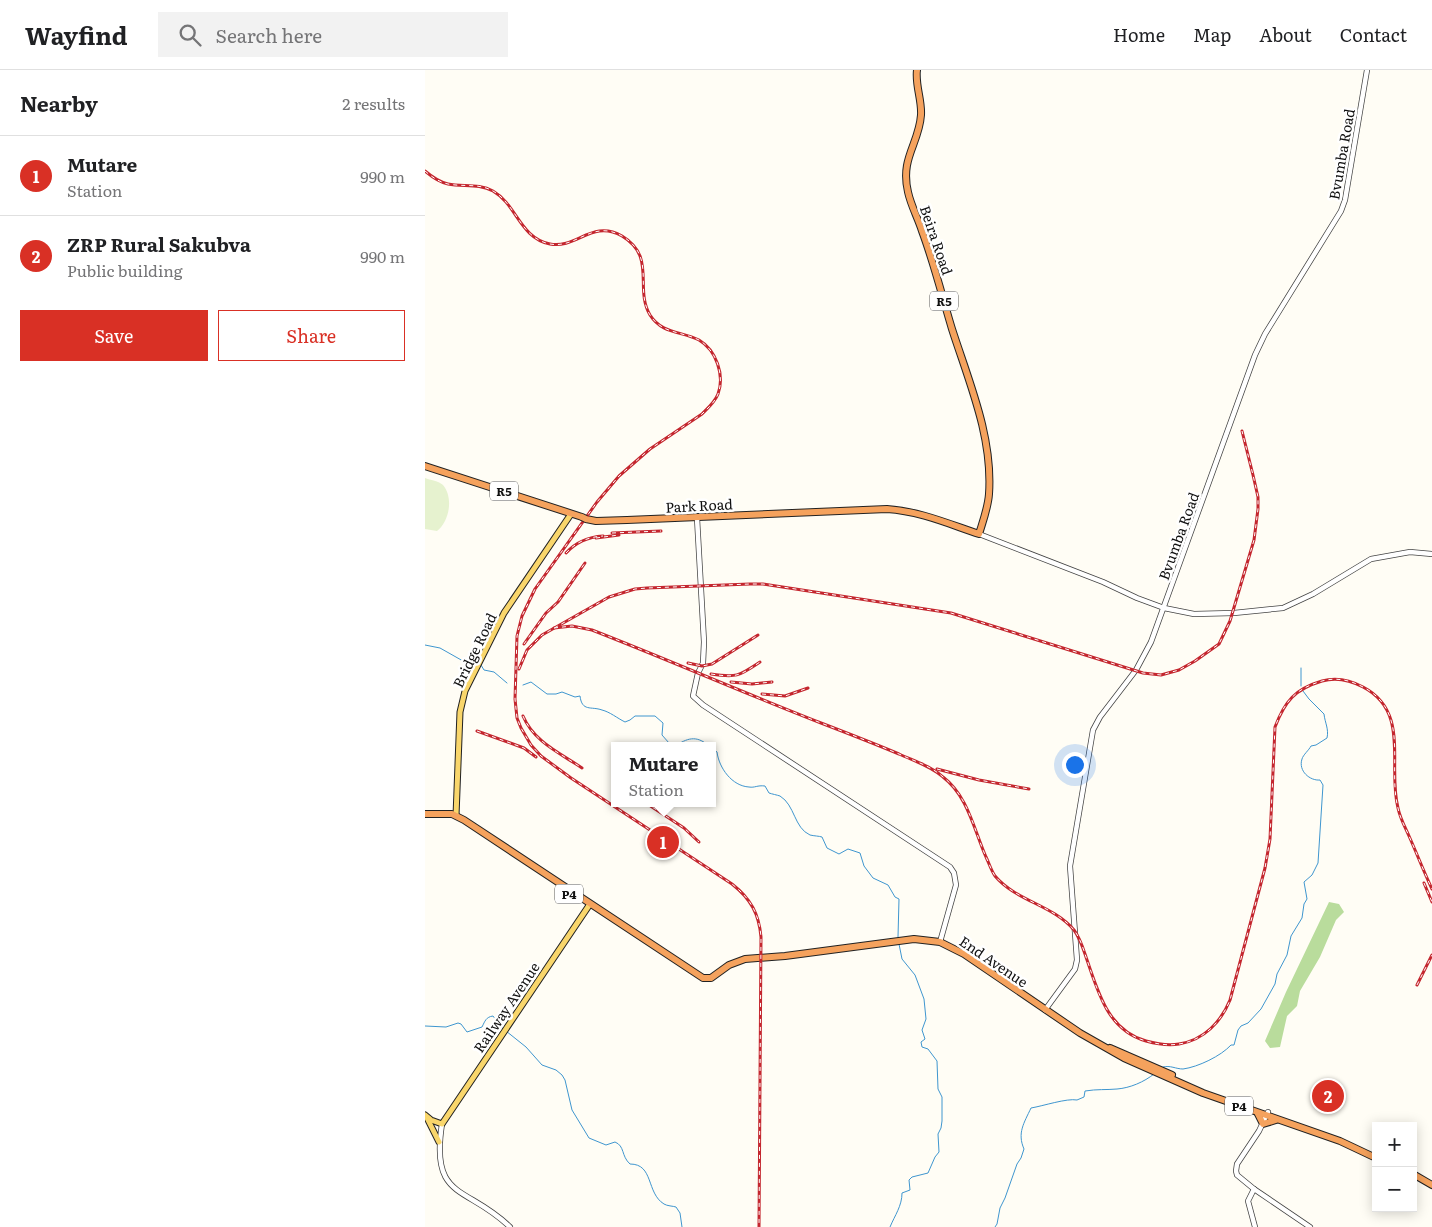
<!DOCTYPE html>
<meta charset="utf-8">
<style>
:root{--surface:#fff;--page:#f2f2f2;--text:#202124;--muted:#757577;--line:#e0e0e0;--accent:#d93025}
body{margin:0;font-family:Literata,serif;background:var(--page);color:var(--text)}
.controls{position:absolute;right:15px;bottom:15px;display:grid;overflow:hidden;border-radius:0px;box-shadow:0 2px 12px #0003}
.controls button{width:45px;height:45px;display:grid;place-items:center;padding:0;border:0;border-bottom:1px solid var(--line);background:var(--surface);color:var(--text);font:25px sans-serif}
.you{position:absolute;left:649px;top:694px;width:18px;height:18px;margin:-12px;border:4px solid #fff;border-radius:50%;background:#1a73e8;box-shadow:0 0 0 8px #1a73e833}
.badge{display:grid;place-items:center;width:32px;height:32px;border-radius:50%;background:var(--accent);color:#fff;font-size:16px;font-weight:700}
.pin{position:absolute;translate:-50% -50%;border:2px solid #fff;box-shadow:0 1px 5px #0006}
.popup{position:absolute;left:186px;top:672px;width:105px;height:65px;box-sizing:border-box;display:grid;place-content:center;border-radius:0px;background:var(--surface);filter:drop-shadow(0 1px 4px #0005);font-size:16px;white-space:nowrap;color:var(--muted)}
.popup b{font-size:19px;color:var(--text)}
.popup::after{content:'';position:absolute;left:50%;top:100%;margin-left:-10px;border:10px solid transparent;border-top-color:var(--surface)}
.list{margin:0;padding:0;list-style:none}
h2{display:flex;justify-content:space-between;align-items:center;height:65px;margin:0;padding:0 20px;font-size:21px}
h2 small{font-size:16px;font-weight:400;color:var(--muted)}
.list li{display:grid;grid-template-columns:32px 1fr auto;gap:15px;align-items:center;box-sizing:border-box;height:80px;padding:0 20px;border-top:1px solid var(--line)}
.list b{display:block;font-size:19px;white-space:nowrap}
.list p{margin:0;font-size:16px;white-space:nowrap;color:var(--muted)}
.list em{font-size:16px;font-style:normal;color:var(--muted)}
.actions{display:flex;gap:10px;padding:15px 20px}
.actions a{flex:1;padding:11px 0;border:1px solid var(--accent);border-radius:0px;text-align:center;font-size:18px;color:var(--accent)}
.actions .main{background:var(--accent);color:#fff}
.icon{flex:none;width:28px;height:28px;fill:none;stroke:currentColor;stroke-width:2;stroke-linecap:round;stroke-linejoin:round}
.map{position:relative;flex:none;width:1007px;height:1157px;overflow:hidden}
header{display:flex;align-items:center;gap:30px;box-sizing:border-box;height:70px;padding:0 25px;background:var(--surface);border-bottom:1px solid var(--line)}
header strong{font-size:24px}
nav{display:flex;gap:28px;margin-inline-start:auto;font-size:18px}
.search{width:350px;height:45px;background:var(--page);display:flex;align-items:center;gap:12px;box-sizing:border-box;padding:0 18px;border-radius:0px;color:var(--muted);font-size:19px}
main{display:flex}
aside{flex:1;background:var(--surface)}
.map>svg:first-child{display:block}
.forest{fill:#b9dc9c}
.pitch{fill:#e6f2cf}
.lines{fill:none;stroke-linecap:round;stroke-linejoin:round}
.stream{stroke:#3f96cf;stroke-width:1}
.minor-casing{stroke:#444;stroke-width:6}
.major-casing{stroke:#222;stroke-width:7}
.highway-casing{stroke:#222;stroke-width:8}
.minor{stroke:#fff;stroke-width:4.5}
.major{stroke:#f9d66b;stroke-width:5}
.highway{stroke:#f5a25d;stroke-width:6}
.rail-casing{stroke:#c4262e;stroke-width:3}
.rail{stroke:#fff;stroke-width:1;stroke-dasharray:4;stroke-linecap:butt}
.highway-bridge-casing{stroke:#222;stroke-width:8;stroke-linecap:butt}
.highway-bridge{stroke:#f5a25d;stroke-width:6}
.labels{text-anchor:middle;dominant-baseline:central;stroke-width:5;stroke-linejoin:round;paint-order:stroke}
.shield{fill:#fff;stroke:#585858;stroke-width:1}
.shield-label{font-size:12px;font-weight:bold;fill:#111}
.street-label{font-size:14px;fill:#111;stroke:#fff}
</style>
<header>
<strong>Wayfind</strong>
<div class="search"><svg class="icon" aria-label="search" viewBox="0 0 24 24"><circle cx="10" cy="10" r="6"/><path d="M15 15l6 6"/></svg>Search here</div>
<nav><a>Home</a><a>Map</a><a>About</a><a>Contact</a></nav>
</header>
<main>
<aside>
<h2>Nearby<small>2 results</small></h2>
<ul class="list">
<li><span class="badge">1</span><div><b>Mutare</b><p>Station</p></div><em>990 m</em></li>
<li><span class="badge">2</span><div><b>ZRP Rural Sakubva</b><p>Public building</p></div><em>990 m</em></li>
</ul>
<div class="actions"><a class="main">Save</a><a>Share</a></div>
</aside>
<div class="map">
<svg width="1007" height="1157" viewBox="0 0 1007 1157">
<rect width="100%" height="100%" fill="#fffdf5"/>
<path class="forest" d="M 904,832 L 914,834 L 919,842 L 911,850 L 895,887 L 875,921 L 872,936 L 862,946 L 855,977 L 845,978 L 840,971 L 861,922 Z"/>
<path class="pitch" d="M 0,408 C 5,410 14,411 18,415 C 29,428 24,452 12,461 L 0,459 Z"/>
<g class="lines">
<g class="stream">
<path d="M 0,575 L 15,578 L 38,591 L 45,591 L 53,593"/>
<path d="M 56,595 L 59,600 L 69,602 L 82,613"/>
<path d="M 98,615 L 106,612 L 122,624 L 131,624 L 137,622 L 150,627 L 155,626 C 157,642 166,636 177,640 C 185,642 192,648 200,652 L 205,650 L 210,646 L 230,646 L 238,653 L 237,665 L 244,673 L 252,675 C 264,667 273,666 284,676"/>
<path d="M 876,616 L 876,598"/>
<path d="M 287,678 L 292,682 C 294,698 307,716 324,717 C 330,718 332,715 340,716 L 344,723 C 347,724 352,725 355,726 C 370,735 369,758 385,765 C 389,766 394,766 397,767 L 402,778 L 414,784 L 423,779 L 435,783 L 439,796 L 448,808 L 463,815 L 470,827 L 474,829 L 473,867"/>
<path d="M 0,956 L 21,957 L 33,953 L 36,954 L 42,962 L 57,957 C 60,951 61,947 68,946 L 78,959"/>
<path d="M 81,961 L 101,977 L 117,995 L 131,1000 L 137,1005 L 140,1010 L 147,1040 L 164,1068 L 181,1075 L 190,1072 C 200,1076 196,1086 205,1094 C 229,1094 221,1123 239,1134 C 242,1136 248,1136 251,1137 L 255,1143 L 257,1157"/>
<path d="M 738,997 C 745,995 751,999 758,999 C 773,997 796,986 806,975 L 809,975 L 813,960 L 816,956 L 823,953 L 836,939 L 850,914 L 852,904 L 862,885 L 866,866 L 877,848 L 879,834 L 882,829 L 879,812 L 887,805 L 893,793 L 898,715 L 895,710 C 885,711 873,701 877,689 C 878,685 884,680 886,676 L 891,675 L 902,668 C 904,659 900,653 899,644 L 884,629 L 878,621"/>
<path d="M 465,1157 C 470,1145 477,1136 477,1123 L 485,1120 L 484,1110 L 487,1107 L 503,1103 L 510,1087 L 514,1082 L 513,1064 L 516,1058 L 517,1051 L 517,1027 L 513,1019 L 512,991 L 503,979 L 497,977 L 496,972 L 500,969 L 497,960 L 501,949 L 499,929 L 490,905 L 477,889 L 474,874"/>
<path d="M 570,1157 L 572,1154 L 575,1138 L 580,1128 L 592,1094 L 596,1088 L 599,1079 C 592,1063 599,1053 606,1038 C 618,1036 642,1028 652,1030 L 659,1027 L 660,1021 C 672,1019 681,1020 692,1019 C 705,1018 719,1012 729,1004"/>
</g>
<g class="minor-casing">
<g id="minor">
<path d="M 272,448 L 279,572 L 278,593 L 273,603 L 268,626 L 278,635 L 525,797 L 529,803 L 531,815 L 515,872"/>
<path d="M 554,464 L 678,512 L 712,528 L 739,538 L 769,544 L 809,543 L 858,538 L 888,524 L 946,489 L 985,482 L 1007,484"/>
<path d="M 620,940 L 650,899 L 652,890 L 645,796 L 668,660 L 675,647 L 711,600 L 726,572 L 830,285 L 840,264 L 916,141 L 920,130 L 942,0"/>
<path d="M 843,1042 L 834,1061 L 812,1094 L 811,1101 L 812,1105 L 829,1119 L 885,1157"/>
<path d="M 17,1054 C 5,1131 42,1115 85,1157"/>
<path d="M 829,1119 L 823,1131 L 830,1157"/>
</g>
</g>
<g class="major-casing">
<g id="major">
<path d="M 31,746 L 35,642 L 40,621 L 79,543 L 146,444"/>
<path d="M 0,1045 L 6,1050 L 17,1054 L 165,834"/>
<path d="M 2,1048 L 14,1072"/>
</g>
</g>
<g class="highway-casing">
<g id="highway">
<path d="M 0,396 L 157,447"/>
<path d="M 161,449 L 171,451 L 202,450 L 462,439 C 494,441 524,454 554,464 C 558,451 563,438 564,424 C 568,367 544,312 527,259 C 517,226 509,193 497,161 C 493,148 486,136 483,122 C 475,88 494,74 496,45 C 497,30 490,15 492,0"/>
<path d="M 0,744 L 27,744 L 39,750 L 278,908 L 286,908 L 304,895 L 320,889 L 360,886 L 489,869 L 515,872 L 539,884 L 655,963 L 699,988 L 778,1023 L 915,1071 L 951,1088"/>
<path d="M 685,978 L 747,1005"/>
<path d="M 833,1044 L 838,1054 L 851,1050"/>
<path d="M 988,1104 L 1007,1115"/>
</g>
</g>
<use href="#minor" class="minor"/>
<use href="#major" class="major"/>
<use href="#highway" class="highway"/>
<g class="rail-casing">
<g id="rail">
<path d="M 0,101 C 7,107 14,112 23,114 C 38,117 54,113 68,121 C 92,135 95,168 125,174 C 152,179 167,149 197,166 C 232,187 209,218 225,245 C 237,264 256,261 274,270 C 291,280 300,305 293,324 C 290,332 283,338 277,344 L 225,379 L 194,406 L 172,432 L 110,519 L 97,546 L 92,566 L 90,629 L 92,648 L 96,658 L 106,675 L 116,686 L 146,708 L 307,814 C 326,829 334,844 336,867 L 334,1157"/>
<path d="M 187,463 L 236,461"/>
<path d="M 171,468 L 194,465"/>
<path d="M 141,483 C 151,472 163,467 178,466"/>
<path d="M 129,558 L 147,556 L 167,560 C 244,590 319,623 396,653 C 422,663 448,673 474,684 C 489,691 506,696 518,707 C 543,726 549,760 561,787 C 564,793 566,800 570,806 C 591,831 628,835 649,860 C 655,868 658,878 661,887 C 673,921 682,960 721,971 C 732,974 743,976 754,974 C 779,970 796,952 805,930 L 840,798 L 845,769 L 850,657 C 860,631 870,619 897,611 C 911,607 925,610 938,617 C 986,642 962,696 973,738 C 975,748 980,757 984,766 C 992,784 999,802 1007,819"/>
<path d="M 99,574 L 121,543 L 133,532 L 160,493"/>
<path d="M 263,593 L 277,596 L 287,594 L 333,565"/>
<path d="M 94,599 L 102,580 L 117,565 L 184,527 L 210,519 L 222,518 L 325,514 L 338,514 L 526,543 L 718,603 L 736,605 L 754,600 L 770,591 L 794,574 L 805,551 L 829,470 L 833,439 L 833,427 L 828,405 L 817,361"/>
<path d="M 286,604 C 312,608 314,606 335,592"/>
<path d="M 306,612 L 327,614 L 347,612"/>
<path d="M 337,624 L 360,626 L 383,618"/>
<path d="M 98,646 C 109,672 135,683 157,698"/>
<path d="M 52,661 L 99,678 L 111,687"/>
<path d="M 512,699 L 554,710 L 604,719"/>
<path d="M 221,733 L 259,758 L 274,772"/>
<path d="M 999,813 L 1007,832"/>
<path d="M 992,915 L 1007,885"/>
</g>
</g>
<use href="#rail" class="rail"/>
<g class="highway-bridge-casing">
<path id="highway-bridge" d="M 157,447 L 161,449"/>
</g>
<use href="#highway-bridge" class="highway-bridge"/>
</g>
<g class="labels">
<g class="shield">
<rect x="505" y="221.5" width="28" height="19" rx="4"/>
<rect x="65" y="411.5" width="28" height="19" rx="4"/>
<rect x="130" y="814.5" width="28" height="19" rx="4"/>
<rect x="800" y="1026.5" width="28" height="19" rx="4"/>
</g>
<g class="shield-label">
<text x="519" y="231">R5</text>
<text x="79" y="421">R5</text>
<text x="144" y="824">P4</text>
<text x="814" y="1036">P4</text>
</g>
<g class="street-label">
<text transform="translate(916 84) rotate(-80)">Bvumba Road</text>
<text transform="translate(512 170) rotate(71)">Beira Road</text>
<text transform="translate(274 435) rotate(-3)">Park Road</text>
<text transform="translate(753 466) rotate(-70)">Bvumba Road</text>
<text transform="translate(49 580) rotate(-64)">Bridge Road</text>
<text transform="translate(569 891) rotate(34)">End Avenue</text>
<text transform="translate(81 937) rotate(-56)">Railway Avenue</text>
</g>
</g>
</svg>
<div class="controls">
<button>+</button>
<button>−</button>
</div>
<div class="you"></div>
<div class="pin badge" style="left:238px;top:772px">1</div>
<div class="popup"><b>Mutare</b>Station</div>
<div class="pin badge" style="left:903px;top:1026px">2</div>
</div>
</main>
